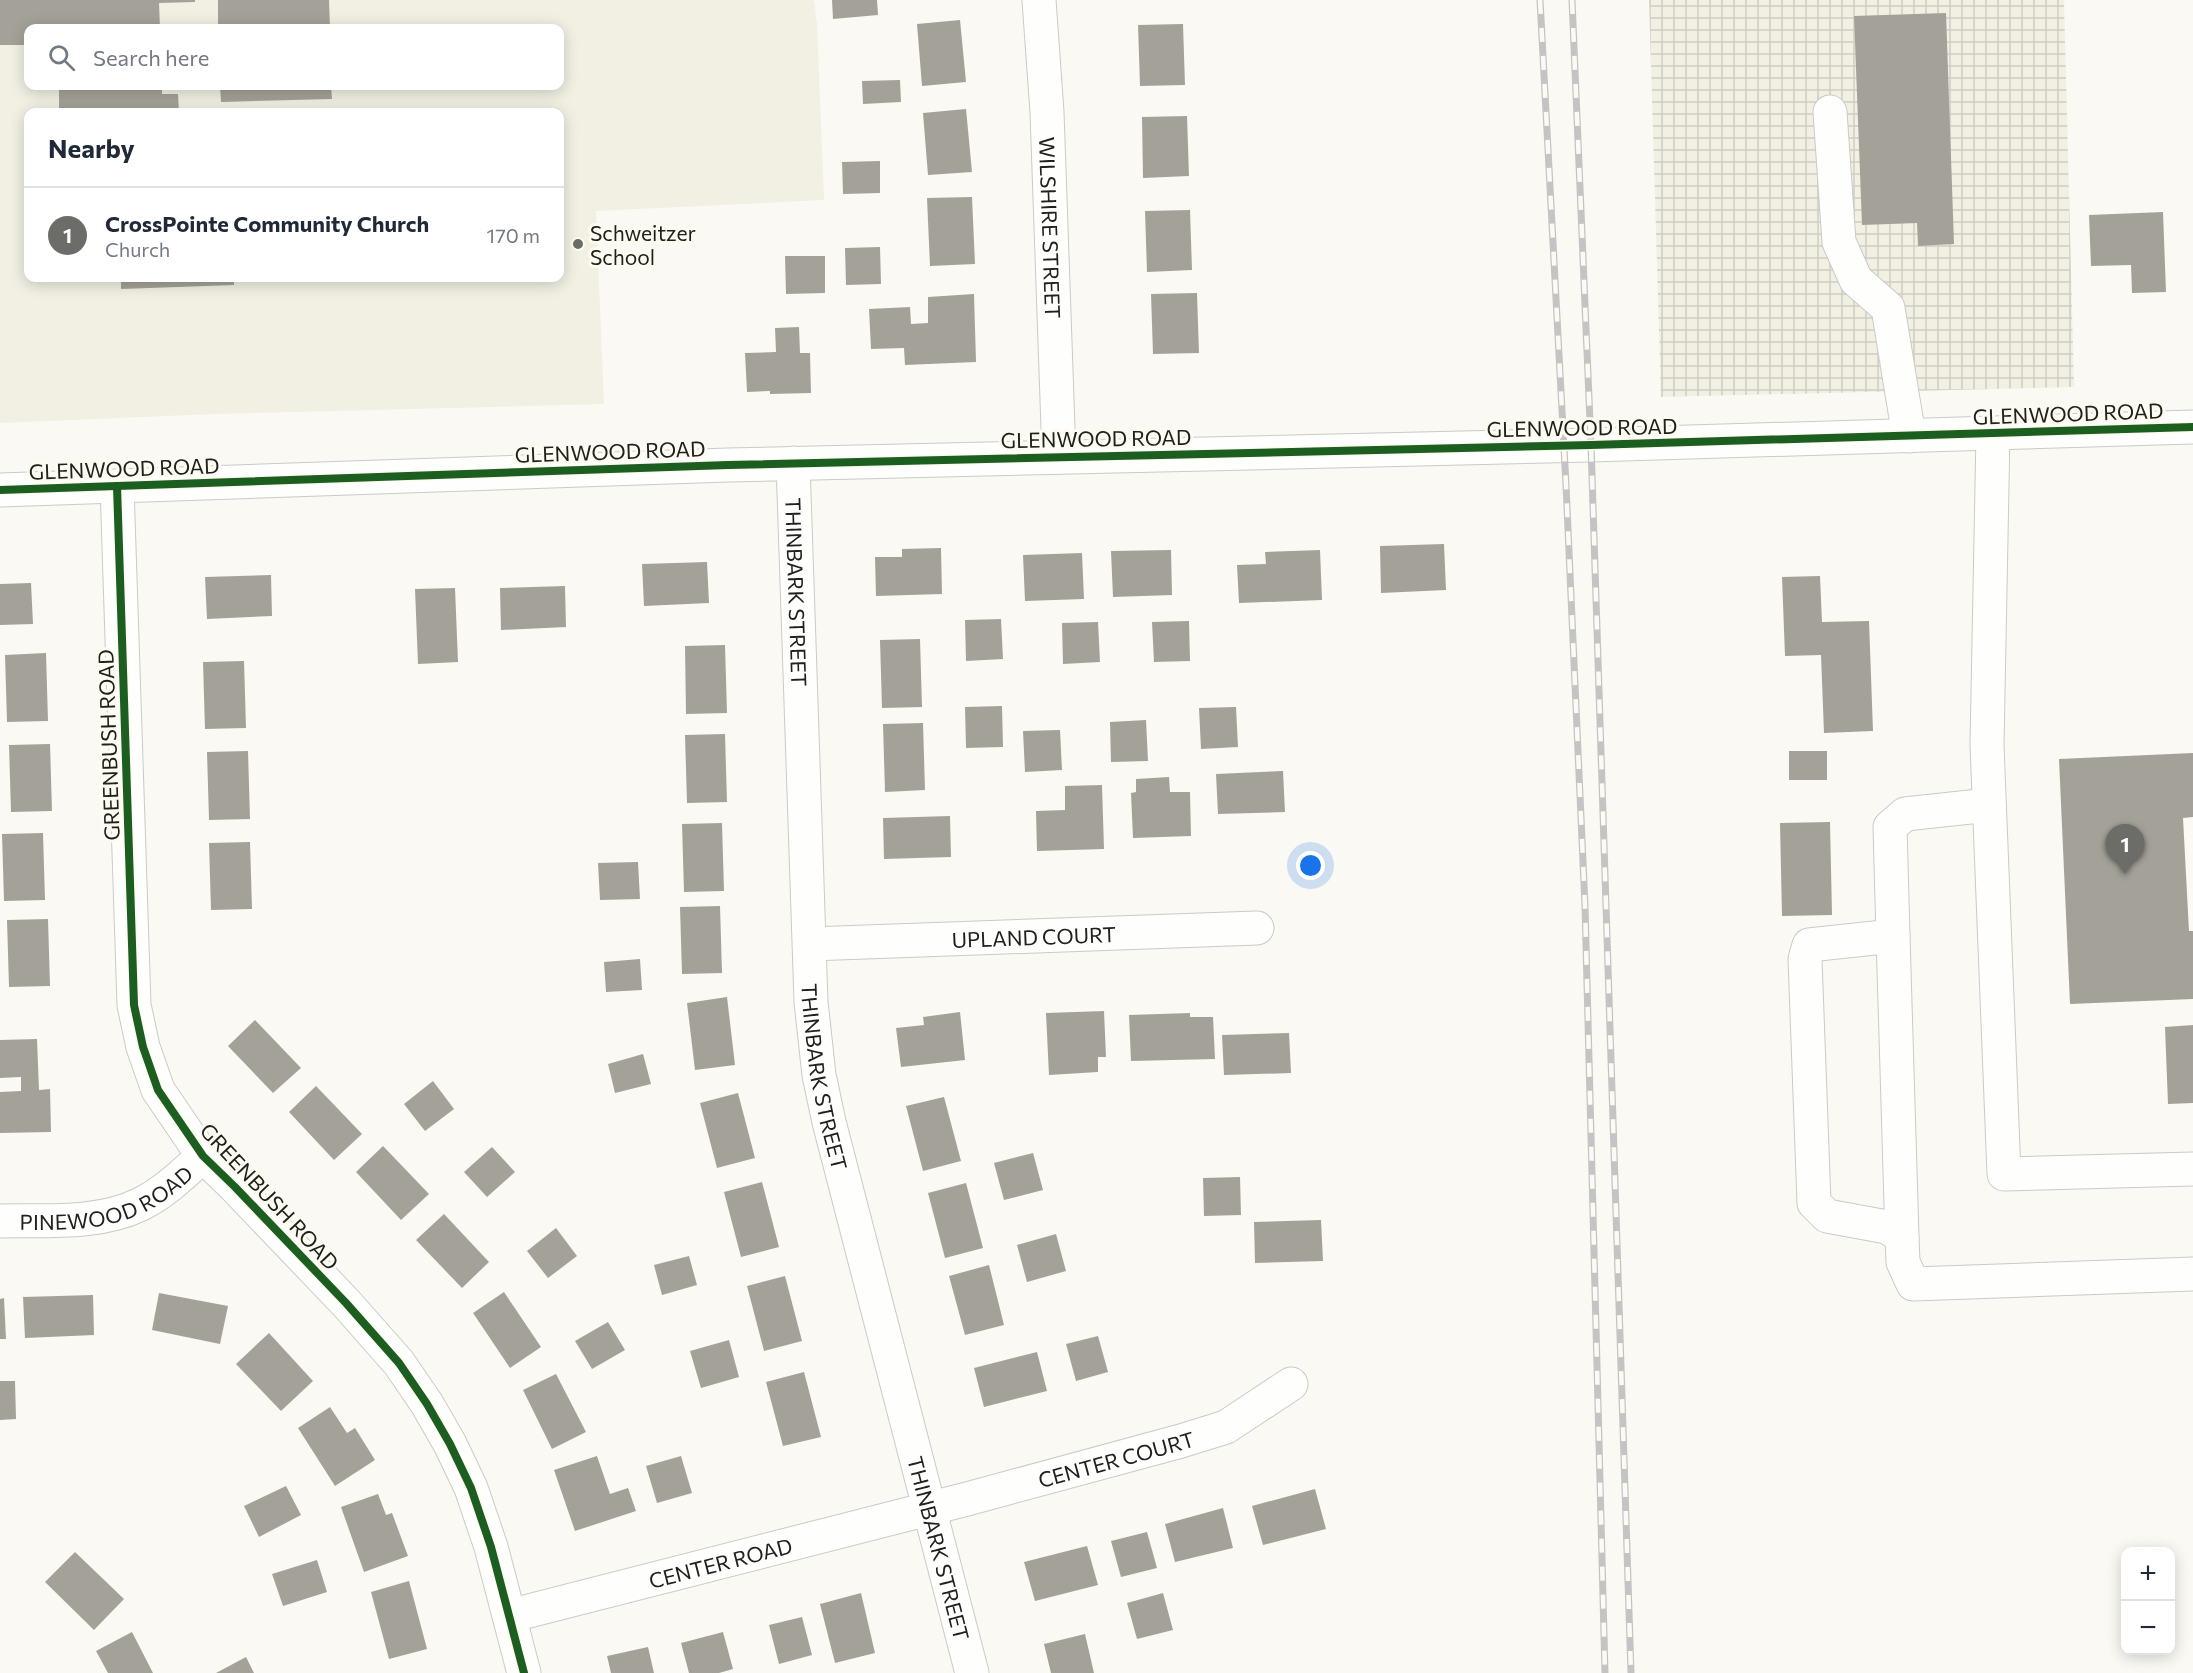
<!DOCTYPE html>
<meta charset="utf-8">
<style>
:root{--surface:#fff;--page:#f6f6f7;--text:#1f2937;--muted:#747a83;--line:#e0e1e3;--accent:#6c6c68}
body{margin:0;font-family:Commissioner,sans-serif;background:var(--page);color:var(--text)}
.controls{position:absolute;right:18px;bottom:18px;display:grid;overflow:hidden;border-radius:12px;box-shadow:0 3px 15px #0003}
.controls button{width:54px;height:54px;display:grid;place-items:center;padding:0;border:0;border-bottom:2px solid var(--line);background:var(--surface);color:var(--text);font:30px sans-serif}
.you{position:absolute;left:1311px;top:866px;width:21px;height:21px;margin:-15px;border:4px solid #fff;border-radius:50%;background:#1a73e8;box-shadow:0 0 0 9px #1a73e833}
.badge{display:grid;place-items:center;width:39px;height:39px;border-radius:50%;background:var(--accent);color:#fff;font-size:20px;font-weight:700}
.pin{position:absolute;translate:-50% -50px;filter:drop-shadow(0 2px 3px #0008)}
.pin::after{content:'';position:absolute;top:32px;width:21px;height:18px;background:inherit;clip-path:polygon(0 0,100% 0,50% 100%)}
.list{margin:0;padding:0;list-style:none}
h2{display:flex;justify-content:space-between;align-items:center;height:78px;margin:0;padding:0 24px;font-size:26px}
h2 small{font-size:20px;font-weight:400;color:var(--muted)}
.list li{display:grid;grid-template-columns:39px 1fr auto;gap:18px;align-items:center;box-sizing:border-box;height:96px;padding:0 24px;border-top:2px solid var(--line)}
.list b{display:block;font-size:22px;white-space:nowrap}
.list p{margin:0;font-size:20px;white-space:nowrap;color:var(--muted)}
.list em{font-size:20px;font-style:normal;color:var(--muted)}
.icon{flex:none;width:33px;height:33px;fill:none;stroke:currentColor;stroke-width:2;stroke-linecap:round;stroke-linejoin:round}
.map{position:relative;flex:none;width:2193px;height:1673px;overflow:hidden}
.search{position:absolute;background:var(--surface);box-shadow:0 3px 15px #0003;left:24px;top:24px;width:540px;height:66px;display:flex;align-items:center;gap:15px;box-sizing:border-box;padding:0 21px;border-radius:12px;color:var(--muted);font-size:22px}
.panel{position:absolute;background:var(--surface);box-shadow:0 3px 15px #0003;left:24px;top:108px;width:540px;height:174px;border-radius:12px}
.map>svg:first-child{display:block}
.built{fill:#f1f0e3;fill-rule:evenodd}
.industrial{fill:url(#industrial-grid)}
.building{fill:#a4a298}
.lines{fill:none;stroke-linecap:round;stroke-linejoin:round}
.minor-casing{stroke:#cbcac6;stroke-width:35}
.minor{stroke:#fefefd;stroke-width:33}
.rail-casing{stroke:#c4c4c4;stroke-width:7}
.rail{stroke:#fdfbf1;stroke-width:4.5;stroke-dasharray:14;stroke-linecap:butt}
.cycleway-casing{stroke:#fdfbf1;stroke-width:11}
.cycleway{stroke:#1b5e20;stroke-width:8}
.poi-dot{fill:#6c6c68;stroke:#fdfbf1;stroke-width:2}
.labels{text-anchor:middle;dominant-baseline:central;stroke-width:6;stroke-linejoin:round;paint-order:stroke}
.street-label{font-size:21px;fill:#20201c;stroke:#fdfbf1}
.poi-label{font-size:21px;fill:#20201c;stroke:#fdfbf1;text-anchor:start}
</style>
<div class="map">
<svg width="2193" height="1673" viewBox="0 0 2193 1673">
<defs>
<pattern id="industrial-grid" width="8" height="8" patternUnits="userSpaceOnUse" patternTransform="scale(1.5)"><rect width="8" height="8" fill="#f1f0e3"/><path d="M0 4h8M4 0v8" fill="none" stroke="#cecec2"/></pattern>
</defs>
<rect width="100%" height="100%" fill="#faf9f4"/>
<path class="built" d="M 0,0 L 814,0 L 817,25 L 824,200 L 596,211 L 604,404 L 214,414 L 0,423 ZM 28,28 L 560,28 L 560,86 L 28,86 ZM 28,112 L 560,112 L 560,278 L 28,278 Z"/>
<path class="industrial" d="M 1649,0 L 2064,0 L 2074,387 L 1661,397 Z"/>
<g class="building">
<path d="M 0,0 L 195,0 L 195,2 L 159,3 L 160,28 L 28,28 L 28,45 L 0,45 Z"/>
<path d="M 218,0 L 329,0 L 330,28 L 218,28 Z"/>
<path d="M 832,0 L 877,0 L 878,15 L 833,19 Z"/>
<path d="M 1946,13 L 1954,244 L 1918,246 L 1917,223 L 1862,225 L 1854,16 Z"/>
<path d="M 960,20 L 966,82 L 922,86 L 917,24 Z"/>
<path d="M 1183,24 L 1185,85 L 1140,86 L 1138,25 Z"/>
<path d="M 900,80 L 901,102 L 863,104 L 862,81 Z"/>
<path d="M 59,86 L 162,86 L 162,94 L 178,94 L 179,112 L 59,112 Z"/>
<path d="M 220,86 L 331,86 L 332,99 L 221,102 Z"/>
<path d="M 966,109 L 972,172 L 928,175 L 923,113 Z"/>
<path d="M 1187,116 L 1189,176 L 1143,178 L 1142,117 Z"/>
<path d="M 880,161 L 880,193 L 843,194 L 842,162 Z"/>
<path d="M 972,197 L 975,264 L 930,266 L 927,198 Z"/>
<path d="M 1190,210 L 1192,270 L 1147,272 L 1145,211 Z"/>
<path d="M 2163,212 L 2166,292 L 2132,293 L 2131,265 L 2091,266 L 2089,215 Z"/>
<path d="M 880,247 L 881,284 L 846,285 L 845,248 Z"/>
<path d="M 785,256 L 825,256 L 825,293 L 786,294 Z"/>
<path d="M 121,278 L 234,278 L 234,285 L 121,289 Z"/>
<path d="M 1197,293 L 1199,353 L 1153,354 L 1151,294 Z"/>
<path d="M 974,294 L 976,362 L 905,365 L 904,348 L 871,349 L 869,309 L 910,307 L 911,324 L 928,323 L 928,297 Z"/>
<path d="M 799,327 L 800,353 L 810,353 L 811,393 L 770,394 L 770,391 L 747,392 L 745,353 L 776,352 L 775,328 Z"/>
<path d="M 1444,544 L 1446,590 L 1381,593 L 1380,546 Z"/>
<path d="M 941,548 L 942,594 L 876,596 L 875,557 L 902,557 L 902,549 Z"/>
<path d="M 1171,550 L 1172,595 L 1113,597 L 1111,551 Z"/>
<path d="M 1320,550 L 1322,600 L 1239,603 L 1237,565 L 1266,564 L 1265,552 Z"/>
<path d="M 1082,553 L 1084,599 L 1025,601 L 1023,555 Z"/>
<path d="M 707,562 L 709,603 L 644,606 L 642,564 Z"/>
<path d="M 271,575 L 272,616 L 207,619 L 205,577 Z"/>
<path d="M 1820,576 L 1822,622 L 1869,621 L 1873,731 L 1824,733 L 1821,655 L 1785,656 L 1782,577 Z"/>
<path d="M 31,583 L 33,624 L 0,625 L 0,584 Z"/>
<path d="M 565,586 L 566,627 L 501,630 L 500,588 Z"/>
<path d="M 455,588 L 458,662 L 418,664 L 415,589 Z"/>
<path d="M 1001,619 L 1003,659 L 966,661 L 965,620 Z"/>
<path d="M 1189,621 L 1190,661 L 1154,662 L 1152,622 Z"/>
<path d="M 1098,622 L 1100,662 L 1063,664 L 1062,623 Z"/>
<path d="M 920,639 L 922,707 L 882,708 L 880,640 Z"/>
<path d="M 725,645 L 727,713 L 686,714 L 685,646 Z"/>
<path d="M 46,653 L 48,721 L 7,722 L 5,655 Z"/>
<path d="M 244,661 L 246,728 L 205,729 L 203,662 Z"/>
<path d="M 1002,706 L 1003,747 L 966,748 L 965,707 Z"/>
<path d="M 1236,707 L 1238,747 L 1201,749 L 1199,708 Z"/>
<path d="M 1146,720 L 1148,761 L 1111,762 L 1110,722 Z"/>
<path d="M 923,723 L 925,790 L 885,792 L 883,724 Z"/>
<path d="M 1060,730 L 1062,770 L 1025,772 L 1023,731 Z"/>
<path d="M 725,734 L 727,802 L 687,803 L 685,735 Z"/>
<path d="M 50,744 L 52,811 L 11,812 L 9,745 Z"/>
<path d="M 248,751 L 250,819 L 209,820 L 207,752 Z"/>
<rect x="1789" y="751" width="38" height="29"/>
<path d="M 2193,753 L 2193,817 L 2183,818 L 2189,931 L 2193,931 L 2193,999 L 2070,1004 L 2059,759 Z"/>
<path d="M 1283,771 L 1285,812 L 1218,814 L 1216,774 Z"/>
<path d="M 1169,777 L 1170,792 L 1190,792 L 1191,836 L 1133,838 L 1131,793 L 1136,792 L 1136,779 Z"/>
<path d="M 1102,785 L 1104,849 L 1037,851 L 1036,811 L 1065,810 L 1065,786 Z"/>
<path d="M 950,816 L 951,857 L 884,859 L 883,818 Z"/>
<path d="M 1830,822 L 1832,915 L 1782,916 L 1780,823 Z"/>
<path d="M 722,823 L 724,891 L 684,892 L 682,824 Z"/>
<path d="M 43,833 L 45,900 L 4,901 L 2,834 Z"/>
<path d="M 250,842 L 252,909 L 211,910 L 209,843 Z"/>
<path d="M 638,862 L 640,899 L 600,900 L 598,863 Z"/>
<path d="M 720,906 L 722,973 L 682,974 L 680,907 Z"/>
<path d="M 48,919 L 50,986 L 9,987 L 7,920 Z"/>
<path d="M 640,959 L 642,990 L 606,992 L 604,962 Z"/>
<path d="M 727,997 L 735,1065 L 695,1070 L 687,1003 Z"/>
<path d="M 1104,1011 L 1106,1057 L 1098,1057 L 1098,1072 L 1049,1075 L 1046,1013 Z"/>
<path d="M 960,1012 L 965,1060 L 901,1067 L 896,1028 L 924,1025 L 923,1017 Z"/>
<path d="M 1190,1013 L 1190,1017 L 1213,1017 L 1215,1059 L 1131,1061 L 1129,1015 Z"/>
<path d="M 255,1020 L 301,1068 L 273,1093 L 228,1046 Z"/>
<path d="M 2193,1025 L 2193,1103 L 2168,1104 L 2165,1027 Z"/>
<path d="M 1289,1033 L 1291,1073 L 1224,1075 L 1222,1035 Z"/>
<path d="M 37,1039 L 39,1090 L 50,1089 L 51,1132 L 0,1133 L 0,1092 L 21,1091 L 21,1077 L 0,1078 L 0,1040 Z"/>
<path d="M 643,1054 L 651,1084 L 615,1093 L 608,1064 Z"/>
<path d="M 433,1081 L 454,1109 L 425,1131 L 404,1104 Z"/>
<path d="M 316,1086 L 362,1134 L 334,1160 L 289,1112 Z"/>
<path d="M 738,1093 L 755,1158 L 717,1168 L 700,1103 Z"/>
<path d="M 944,1097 L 961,1161 L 923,1171 L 906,1106 Z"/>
<path d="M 383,1146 L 429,1194 L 401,1220 L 356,1172 Z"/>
<path d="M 492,1147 L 515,1172 L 487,1197 L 464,1172 Z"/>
<path d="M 1033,1153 L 1043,1190 L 1004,1200 L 994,1163 Z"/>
<path d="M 1240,1177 L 1241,1215 L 1204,1216 L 1203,1178 Z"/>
<path d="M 762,1182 L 779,1247 L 741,1257 L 724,1192 Z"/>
<path d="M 966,1183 L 983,1248 L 945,1258 L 928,1193 Z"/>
<path d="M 444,1214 L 489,1262 L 462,1288 L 416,1240 Z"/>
<path d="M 1321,1220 L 1323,1261 L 1255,1263 L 1254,1222 Z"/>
<path d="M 556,1228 L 577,1256 L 548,1278 L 527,1251 Z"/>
<path d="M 1056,1234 L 1066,1271 L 1027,1282 L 1017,1245 Z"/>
<path d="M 689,1256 L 697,1285 L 662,1295 L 654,1265 Z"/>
<path d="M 989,1265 L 1004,1325 L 965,1335 L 949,1276 Z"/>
<path d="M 785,1276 L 802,1341 L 764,1351 L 747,1286 Z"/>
<path d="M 504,1292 L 541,1347 L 510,1368 L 473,1313 Z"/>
<path d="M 159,1293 L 228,1306 L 220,1344 L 152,1330 Z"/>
<path d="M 93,1295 L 94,1335 L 25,1338 L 23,1297 Z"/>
<path d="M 4,1298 L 6,1339 L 0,1339 L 0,1299 Z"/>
<path d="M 608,1322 L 625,1350 L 592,1369 L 575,1341 Z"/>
<path d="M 269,1333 L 313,1381 L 281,1411 L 236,1364 Z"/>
<path d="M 1098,1336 L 1108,1372 L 1076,1381 L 1066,1344 Z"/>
<path d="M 729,1340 L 739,1377 L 701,1388 L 690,1351 Z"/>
<path d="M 1037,1352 L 1047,1391 L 984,1407 L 974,1368 Z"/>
<path d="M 804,1372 L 821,1437 L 783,1446 L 766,1382 Z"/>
<path d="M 556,1374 L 586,1432 L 552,1449 L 523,1390 Z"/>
<path d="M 0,1381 L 15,1381 L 16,1419 L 0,1420 Z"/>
<path d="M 330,1407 L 347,1433 L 355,1428 L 375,1460 L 335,1486 L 298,1428 Z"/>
<path d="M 597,1456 L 610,1494 L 628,1488 L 636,1511 L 575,1531 L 554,1470 Z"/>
<path d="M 681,1456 L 692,1493 L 657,1503 L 646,1466 Z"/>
<path d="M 286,1486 L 301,1515 L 259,1537 L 244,1506 Z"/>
<path d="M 1315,1489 L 1326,1529 L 1263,1545 L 1252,1506 Z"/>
<path d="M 378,1494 L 386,1515 L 392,1513 L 408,1556 L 364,1572 L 341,1507 Z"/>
<path d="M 1223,1508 L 1233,1548 L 1175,1562 L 1165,1524 Z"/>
<path d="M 1147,1532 L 1157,1568 L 1121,1577 L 1111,1541 Z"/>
<path d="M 1087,1546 L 1098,1585 L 1035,1601 L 1024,1562 Z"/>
<path d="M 75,1552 L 124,1599 L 94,1630 L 45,1582 Z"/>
<path d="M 317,1560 L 327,1592 L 283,1606 L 272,1574 Z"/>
<path d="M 409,1581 L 427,1649 L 389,1659 L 371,1592 Z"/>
<path d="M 861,1593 L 875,1653 L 835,1663 L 820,1604 Z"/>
<path d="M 1163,1593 L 1173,1630 L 1137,1639 L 1127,1603 Z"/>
<path d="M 802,1617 L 812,1655 L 779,1664 L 769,1625 Z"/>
<path d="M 132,1632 L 153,1673 L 108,1673 L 96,1651 Z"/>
<path d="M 723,1632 L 733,1669 L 719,1673 L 689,1673 L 681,1643 Z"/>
<path d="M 1085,1634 L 1094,1673 L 1051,1673 L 1044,1644 Z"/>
<path d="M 648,1647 L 654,1673 L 611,1673 L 607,1656 Z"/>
<path d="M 246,1657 L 254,1673 L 216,1673 Z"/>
</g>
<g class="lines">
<g class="minor-casing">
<g id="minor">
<path id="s1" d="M 1039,0 L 1047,112 L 1059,457"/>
<path d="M 1830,112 L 1839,242 L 1856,280 L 1888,308 L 1909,436"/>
<path d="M 1993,434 L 1987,745 L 2004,1174 L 2193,1169"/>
<path id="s2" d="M 793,463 L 811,1002 L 819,1075 L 829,1122 L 972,1673"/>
<path d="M 117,486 L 134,1005 L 143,1047 L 158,1090 L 203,1156 L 235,1187 L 346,1303 L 399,1363 L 427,1404 L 450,1444 L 471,1488 L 491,1547 L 524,1673"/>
<path d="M 0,490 L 728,465 L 1591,445 L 2193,427"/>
<path d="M 1989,805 L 1905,814 L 1890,827 L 1893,936 L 1809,945 L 1805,959 L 1814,1203 L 1827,1216 L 1887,1227 L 1902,1237 L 1903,1262 L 1913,1284 L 2193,1274"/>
<path d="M 1893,936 L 1902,1237"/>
<path id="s3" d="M 810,944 L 1257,928"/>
<path id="s4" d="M 0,1221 C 46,1220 99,1225 141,1204 C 164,1193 184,1173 203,1156"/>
<path id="s5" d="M 509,1616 L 967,1499 L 1181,1441 L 1226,1427 L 1291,1384"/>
</g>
</g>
<use href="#minor" class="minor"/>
<g class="rail-casing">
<g id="rail">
<path d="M 1540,0 L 1566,485 L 1585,906 L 1605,1673"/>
<path d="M 1572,0 L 1591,445 L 1631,1673"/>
</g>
</g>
<use href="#rail" class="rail"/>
<g class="cycleway-casing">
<g id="cycleway">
<path d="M 117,486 L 134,1005 L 143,1047 L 158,1090 L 203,1156 L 235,1187 L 346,1303 L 399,1363 L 427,1404 L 450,1444 L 471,1488 L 491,1547 L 524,1673"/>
<path d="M 0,490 L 728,465 L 1591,445 L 2193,427"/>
</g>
</g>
<use href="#cycleway" class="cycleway"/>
</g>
<circle class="poi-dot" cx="578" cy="244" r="6"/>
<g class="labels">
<g class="street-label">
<text stroke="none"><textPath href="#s1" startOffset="228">WILSHIRE STREET</textPath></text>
<text transform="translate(2068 413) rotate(-2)">GLENWOOD ROAD</text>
<text transform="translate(1582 427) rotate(-1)">GLENWOOD ROAD</text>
<text transform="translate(1096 438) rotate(-1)">GLENWOOD ROAD</text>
<text transform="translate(610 451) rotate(-2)">GLENWOOD ROAD</text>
<text transform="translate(124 468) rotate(-2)">GLENWOOD ROAD</text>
<text stroke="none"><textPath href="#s2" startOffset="129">THINBARK STREET</textPath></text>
<text transform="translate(108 745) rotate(-92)">GREENBUSH ROAD</text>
<text stroke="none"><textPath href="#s3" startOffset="224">UPLAND COURT</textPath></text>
<text stroke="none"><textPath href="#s2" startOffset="615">THINBARK STREET</textPath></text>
<text stroke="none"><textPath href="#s4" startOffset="111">PINEWOOD ROAD</textPath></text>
<text transform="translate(270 1196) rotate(47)">GREENBUSH ROAD</text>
<text stroke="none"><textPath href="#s5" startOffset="627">CENTER COURT</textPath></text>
<text stroke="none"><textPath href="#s2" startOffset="1101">THINBARK STREET</textPath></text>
<text stroke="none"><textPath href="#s5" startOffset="218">CENTER ROAD</textPath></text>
</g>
<g class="poi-label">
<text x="590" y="232">Schweitzer<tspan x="590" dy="24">School</tspan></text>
</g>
</g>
</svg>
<div class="controls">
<button>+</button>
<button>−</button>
</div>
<div class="you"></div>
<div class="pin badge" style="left:2125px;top:874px">1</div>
<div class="search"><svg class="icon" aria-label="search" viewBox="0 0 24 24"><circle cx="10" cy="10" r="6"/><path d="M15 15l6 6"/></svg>Search here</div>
<section class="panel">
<h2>Nearby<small></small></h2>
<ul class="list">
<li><span class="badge">1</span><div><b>CrossPointe Community Church</b><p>Church</p></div><em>170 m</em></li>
</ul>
</section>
</div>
